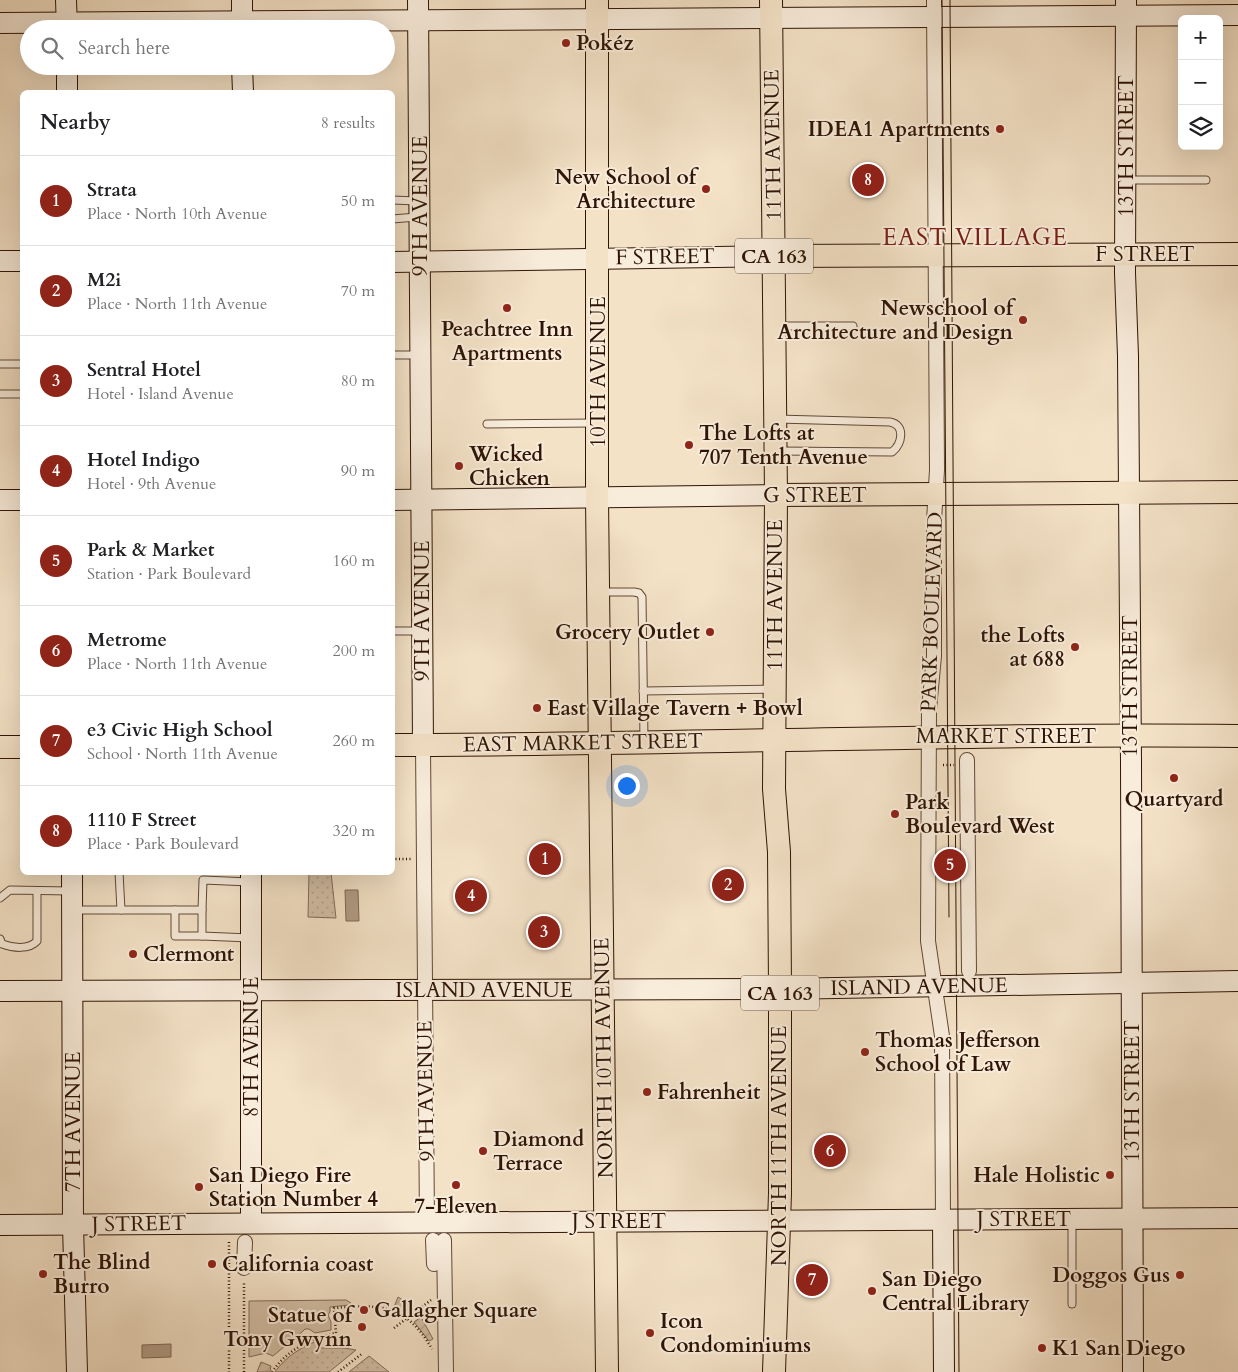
<!DOCTYPE html>
<meta charset="utf-8">
<style>
:root{--surface:#fff;--page:#f2f2f2;--text:#202124;--muted:#757577;--line:#e0e0e0;--accent:#8f2418}
body{margin:0;font-family:Cardo,serif;background:var(--page);color:var(--text)}
.controls{position:absolute;right:15px;top:15px;display:grid;overflow:hidden;border-radius:8px;box-shadow:0 5px 20px #0002}
.controls button{width:45px;height:45px;display:grid;place-items:center;padding:0;border:0;border-bottom:1px solid var(--line);background:var(--surface);color:var(--text);font:25px sans-serif}
.you{position:absolute;left:626px;top:785px;width:18px;height:18px;margin:-12px;border:4px solid #fff;border-radius:50%;background:#1a73e8;box-shadow:0 0 0 8px #1a73e833}
.badge{display:grid;place-items:center;width:32px;height:32px;border-radius:50%;background:var(--accent);color:#fff;font-size:16px;font-weight:700}
.pin{position:absolute;translate:-50% -50%;border:2px solid #fff;box-shadow:0 1px 5px #0006}
.list{margin:0;padding:0;list-style:none}
h2{display:flex;justify-content:space-between;align-items:center;height:65px;margin:0;padding:0 20px;font-size:21px}
h2 small{font-size:16px;font-weight:400;color:var(--muted)}
.list li{display:grid;grid-template-columns:32px 1fr auto;gap:15px;align-items:center;box-sizing:border-box;height:90px;padding:0 20px;border-top:1px solid var(--line)}
.list b{display:block;font-size:19px;white-space:nowrap}
.list p{margin:0;font-size:16px;white-space:nowrap;color:var(--muted)}
.list em{font-size:16px;font-style:normal;color:var(--muted)}
.icon{flex:none;width:28px;height:28px;fill:none;stroke:currentColor;stroke-width:2;stroke-linecap:round;stroke-linejoin:round}
.map{position:relative;flex:none;width:1238px;height:1372px;overflow:hidden}
.search{position:absolute;background:var(--surface);box-shadow:0 5px 20px #0002;left:20px;top:20px;width:375px;height:55px;display:flex;align-items:center;gap:12px;box-sizing:border-box;padding:0 18px;border-radius:28px;color:var(--muted);font-size:19px}
.panel{position:absolute;background:var(--surface);box-shadow:0 5px 20px #0002;left:20px;top:90px;width:375px;height:785px;border-radius:8px}
.map>svg:first-child{display:block}
.grass{fill:url(#grass-dots);stroke:#816a56}
.park{fill:#d3bfa6;stroke:#816a56}
.garden{fill:url(#garden-furrows);stroke:#816a56}
.water{fill:#b19c85;stroke:#7d6652}
.lines{fill:none;stroke-linecap:round;stroke-linejoin:round}
.lane-casing{stroke:#604836;stroke-width:9}
.street-casing{stroke:#604836;stroke-width:16}
.secondary-casing{stroke:#2f1405;stroke-width:22}
.primary-casing{stroke:#2f1405;stroke-width:24}
.path{stroke:#2f1405;stroke-width:2.5;stroke-dasharray:1 2.5;stroke-linecap:butt}
.lane{stroke:#f8ecdb;stroke-width:7}
.street{stroke:#f8ecdb;stroke-width:14}
.secondary{stroke:#f8ecdb;stroke-width:20}
.primary{stroke:#f4e2c7;stroke-width:22}
.tram{stroke:#2f1405;stroke-width:1}
.poi-dot{fill:#8f2418;stroke:#f8ecdb;stroke-width:2}
.labels{text-anchor:middle;dominant-baseline:central;stroke-width:4;stroke-linejoin:round;paint-order:stroke}
.shield{fill:#f8ecdb;stroke:#6b5545;stroke-width:1}
.shield-label{font-size:20px;font-weight:bold;fill:#2f1405}
.poi-label{font-size:21px;font-weight:bold;fill:#2f1405;stroke:#f8ecdb;text-anchor:start}
.street-label{font-size:21px;fill:#2f1405;stroke:#f8ecdb}
.quarter-label{font-size:24px;letter-spacing:1px;fill:#7a1f14;stroke:#f8ecdb}
</style>
<div class="map">
<svg width="1238" height="1372" viewBox="0 0 1238 1372">
<defs>
<pattern id="grass-dots" width="8" height="8" patternUnits="userSpaceOnUse" patternTransform="scale(1.25)"><rect width="8" height="8" fill="#d3bfa6"/><path d="M2 2h.1M6 6h.1" fill="none" stroke="#b5a38d" stroke-width="1.8" stroke-linecap="round"/></pattern>
<pattern id="garden-furrows" width="10" height="10" patternUnits="userSpaceOnUse" patternTransform="scale(1.25)"><rect width="10" height="10" fill="#d3bfa6"/><path d="M-1 1l2-2M0 10L10 0M9 11l2-2" fill="none" stroke="#b5a38d"/></pattern>
</defs>
<rect width="100%" height="100%" fill="#f4e2c7"/>
<filter id="stains"><feTurbulence type="fractalNoise" baseFrequency=".004" numOctaves="4"/><feColorMatrix values="0 0 0 0 .2 0 0 0 0 .09 0 0 0 0 .02 0 0 0 .5 -.17"/></filter>
<radialGradient id="worn" r=".72"><stop offset=".6" stop-color="#630" stop-opacity="0"/><stop offset="1" stop-color="#630" stop-opacity=".3"/></radialGradient>
<g class="grass">
<path d="M 309,873 L 331,873 L 336,918 L 308,917 Z"/>
<path d="M 319,1340 L 321,1348 L 344,1348 L 356,1350 L 329,1372 L 275,1372 C 286,1356 302,1347 319,1340 Z"/>
<path d="M 369,1356 L 389,1372 L 349,1372 Z"/>
</g>
<path class="park" d="M 346,1300 L 351,1303 L 349,1305 L 330,1307 L 330,1312 L 328,1315 L 331,1322 L 331,1330 L 315,1333 L 309,1329 L 305,1329 C 296,1339 284,1346 273,1356 L 266,1353 L 249,1357 L 249,1301 Z"/>
<g class="garden">
<path d="M 398,1297 L 412,1306 L 403,1313 L 394,1307 Z"/>
<path d="M 421,1317 L 433,1339 L 429,1341 L 414,1322 Z"/>
<path d="M 261,1362 L 271,1366 L 270,1372 L 257,1372 Z"/>
</g>
<g class="water">
<path d="M 345,890 L 358,890 L 359,921 L 346,921 Z"/>
<path d="M 171,1344 L 171,1357 L 142,1358 L 142,1345 Z"/>
</g>
<g class="lines">
<g class="lane-casing">
<g id="lane">
<path d="M 1127,180 L 1206,180"/>
<path d="M 392,200 L 417,201"/>
<path d="M 392,219 L 417,217"/>
<path d="M 778,326 L 853,326"/>
<path d="M 392,355 L 418,355"/>
<path d="M 0,364 L 22,364"/>
<path d="M 0,394 L 22,394"/>
<path d="M 777,419 L 890,422 C 906,425 902,444 892,452 L 778,451"/>
<path d="M 487,424 L 594,423"/>
<path d="M 600,592 L 634,592 L 639,593 L 642,597 L 644,740"/>
<path d="M 392,631 L 420,631"/>
<path d="M 643,691 L 773,689"/>
<path d="M 119,872 L 121,910"/>
<path d="M 0,898 L 10,890 L 70,891"/>
<path d="M 73,910 L 202,910 L 202,936 L 250,938"/>
<path d="M 175,910 L 175,936 L 202,936"/>
<path d="M 202,910 L 203,880 L 250,882"/>
<path d="M 0,939 L 2,944 C 13,948 29,950 37,941 L 37,891"/>
<path d="M 1072,1304 L 1072,1219"/>
</g>
</g>
<g class="street-casing">
<g id="street">
<path d="M 934,0 L 937,470 L 934,521 L 934,656 L 929,709 L 928,941 L 942,1036 L 943,1220"/>
<path d="M 423,745 L 427,1222"/>
<path d="M 967,760 L 969,971"/>
<path d="M 433,1240 L 434,1264"/>
<path d="M 444,1240 L 446,1372"/>
<path d="M 244,1268 L 245,1242"/>
</g>
</g>
<g class="secondary-casing">
<g id="secondary">
<path d="M 66,0 L 67,29"/>
<path d="M 242,0 L 242,29"/>
<path d="M 418,0 L 423,745"/>
<path d="M 1126,0 L 1125,273 L 1128,356 L 1131,762 L 1133,1372"/>
<path d="M 0,23 L 1238,15"/>
<path d="M 67,66 L 67,92"/>
<path d="M 242,66 L 243,92"/>
<path d="M 0,261 L 22,261"/>
<path d="M 392,262 L 774,256"/>
<path d="M 0,500 L 22,500"/>
<path d="M 392,500 L 776,495"/>
<path d="M 72,872 L 73,1225 L 77,1372"/>
<path d="M 251,872 L 251,1222"/>
<path d="M 0,991 L 780,989 L 1238,981"/>
<path d="M 943,1220 L 944,1372"/>
<path d="M 0,1225 L 1238,1218"/>
</g>
</g>
<g class="primary-casing">
<g id="primary">
<path d="M 597,0 L 597,498 L 607,1372"/>
<path d="M 771,0 L 776,495 L 774,789 L 779,852 L 780,989 L 780,1193 L 774,1372"/>
<path d="M 774,256 L 1238,254"/>
<path d="M 776,495 L 1238,492"/>
<path d="M 392,745 C 674,745 956,733 1238,736"/>
<path d="M 0,747 L 22,747"/>
</g>
</g>
<g class="path">
<path d="M 943,765 L 954,765"/>
<path d="M 392,859 L 411,859"/>
<path d="M 229,1242 L 229,1372"/>
<path d="M 394,1328 L 431,1300"/>
<path d="M 244,1372 L 244,1282"/>
<path d="M 272,1372 C 288,1349 310,1339 336,1333 L 334,1308 C 381,1304 406,1304 432,1349"/>
<path d="M 338,1372 L 363,1353"/>
</g>
<use href="#lane" class="lane"/>
<use href="#street" class="street"/>
<use href="#secondary" class="secondary"/>
<use href="#primary" class="primary"/>
<g class="tram">
<path d="M 942,0 L 949,917"/>
<path d="M 950,0 L 959,1372"/>
</g>
</g>
<g class="poi-dot">
<circle cx="566" cy="43" r="5"/>
<circle cx="1000" cy="129" r="5"/>
<circle cx="706" cy="189" r="5"/>
<circle cx="507" cy="308" r="5"/>
<circle cx="1023" cy="320" r="5"/>
<circle cx="689" cy="445" r="5"/>
<circle cx="459" cy="466" r="5"/>
<circle cx="710" cy="632" r="5"/>
<circle cx="1075" cy="647" r="5"/>
<circle cx="537" cy="708" r="5"/>
<circle cx="1174" cy="778" r="5"/>
<circle cx="895" cy="814" r="5"/>
<circle cx="133" cy="954" r="5"/>
<circle cx="865" cy="1052" r="5"/>
<circle cx="647" cy="1092" r="5"/>
<circle cx="483" cy="1151" r="5"/>
<circle cx="1110" cy="1175" r="5"/>
<circle cx="456" cy="1185" r="5"/>
<circle cx="199" cy="1187" r="5"/>
<circle cx="212" cy="1264" r="5"/>
<circle cx="43" cy="1274" r="5"/>
<circle cx="1180" cy="1275" r="5"/>
<circle cx="872" cy="1291" r="5"/>
<circle cx="364" cy="1310" r="5"/>
<circle cx="362" cy="1327" r="5"/>
<circle cx="650" cy="1333" r="5"/>
<circle cx="1042" cy="1348" r="5"/>
</g>
<g class="labels">
<g class="shield">
<rect x="735" y="238.5" width="78" height="35" rx="4"/>
<rect x="741" y="975.5" width="78" height="35" rx="4"/>
</g>
<g class="shield-label">
<text x="774" y="256">CA 163</text>
<text x="780" y="993">CA 163</text>
</g>
<g class="poi-label">
<text x="576" y="43">Pokéz</text>
<text x="990" y="129" text-anchor="end">IDEA1 Apartments</text>
<text x="696" y="177" text-anchor="end">New School of<tspan x="696" dy="24">Architecture</tspan></text>
<text x="1013" y="308" text-anchor="end">Newschool of<tspan x="1013" dy="24">Architecture and Design</tspan></text>
<text x="507" y="329" text-anchor="middle">Peachtree Inn<tspan x="507" dy="24">Apartments</tspan></text>
<text x="699" y="433">The Lofts at<tspan x="699" dy="24">707 Tenth Avenue</tspan></text>
<text x="469" y="454">Wicked<tspan x="469" dy="24">Chicken</tspan></text>
<text x="700" y="632" text-anchor="end">Grocery Outlet</text>
<text x="1065" y="635" text-anchor="end">the Lofts<tspan x="1065" dy="24">at 688</tspan></text>
<text x="547" y="708">East Village Tavern + Bowl</text>
<text x="1174" y="799" text-anchor="middle">Quartyard</text>
<text x="905" y="802">Park<tspan x="905" dy="24">Boulevard West</tspan></text>
<text x="143" y="954">Clermont</text>
<text x="875" y="1040">Thomas Jefferson<tspan x="875" dy="24">School of Law</tspan></text>
<text x="657" y="1092">Fahrenheit</text>
<text x="493" y="1139">Diamond<tspan x="493" dy="24">Terrace</tspan></text>
<text x="209" y="1175">San Diego Fire<tspan x="209" dy="24">Station Number 4</tspan></text>
<text x="1100" y="1175" text-anchor="end">Hale Holistic</text>
<text x="456" y="1206" text-anchor="middle">7-Eleven</text>
<text x="53" y="1262">The Blind<tspan x="53" dy="24">Burro</tspan></text>
<text x="222" y="1264">California coast</text>
<text x="1170" y="1275" text-anchor="end">Doggos Gus</text>
<text x="882" y="1279">San Diego<tspan x="882" dy="24">Central Library</tspan></text>
<text x="374" y="1310">Gallagher Square</text>
<text x="352" y="1315" text-anchor="end">Statue of<tspan x="352" dy="24">Tony Gwynn</tspan></text>
<text x="660" y="1321">Icon<tspan x="660" dy="24">Condominiums</tspan></text>
<text x="1052" y="1348">K1 San Diego</text>
</g>
<g class="street-label">
<text transform="translate(773 145) rotate(-91)">11TH AVENUE</text>
<text transform="translate(1126 146) rotate(-90)">13TH STREET</text>
<text transform="translate(420 206) rotate(-90)">9TH AVENUE</text>
<text x="1145" y="254">F STREET</text>
<text transform="translate(665 257) rotate(-1)">F STREET</text>
<text transform="translate(598 372) rotate(-90)">10TH AVENUE</text>
<text x="815" y="495">G STREET</text>
<text transform="translate(775 595) rotate(-90)">11TH AVENUE</text>
<text transform="translate(422 611) rotate(-90)">9TH AVENUE</text>
<text transform="translate(932 612) rotate(-88)">PARK BOULEVARD</text>
<text transform="translate(1130 686) rotate(-90)">13TH STREET</text>
<text x="1006" y="736">MARKET STREET</text>
<text transform="translate(583 743) rotate(-1)">EAST MARKET STREET</text>
<text transform="translate(919 987) rotate(-1)">ISLAND AVENUE</text>
<text x="484" y="990">ISLAND AVENUE</text>
<text transform="translate(251 1047) rotate(-90)">8TH AVENUE</text>
<text transform="translate(604 1058) rotate(-91)">NORTH 10TH AVENUE</text>
<text transform="translate(426 1091) rotate(-91)">9TH AVENUE</text>
<text transform="translate(1132 1091) rotate(-90)">13TH STREET</text>
<text transform="translate(73 1122) rotate(-90)">7TH AVENUE</text>
<text transform="translate(779 1146) rotate(-90)">NORTH 11TH AVENUE</text>
<text x="1024" y="1219">J STREET</text>
<text x="619" y="1221">J STREET</text>
<text transform="translate(139 1224) rotate(-1)">J STREET</text>
</g>
<g class="quarter-label">
<text x="975" y="237">EAST VILLAGE</text>
</g>
</g>
<rect width="100%" height="100%" filter="url(#stains)"/>
<rect width="100%" height="100%" fill="url(#worn)"/>
</svg>
<div class="controls">
<button>+</button>
<button>−</button>
<button><svg class="icon" aria-label="layers" viewBox="0 0 24 24"><path d="M12 4l9 5-9 5-9-5zM3 14l9 5 9-5"/></svg></button>
</div>
<div class="you"></div>
<div class="pin badge" style="left:545px;top:859px">1</div>
<div class="pin badge" style="left:728px;top:885px">2</div>
<div class="pin badge" style="left:544px;top:932px">3</div>
<div class="pin badge" style="left:471px;top:896px">4</div>
<div class="pin badge" style="left:950px;top:865px">5</div>
<div class="pin badge" style="left:830px;top:1151px">6</div>
<div class="pin badge" style="left:812px;top:1280px">7</div>
<div class="pin badge" style="left:868px;top:180px">8</div>
<div class="search"><svg class="icon" aria-label="search" viewBox="0 0 24 24"><circle cx="10" cy="10" r="6"/><path d="M15 15l6 6"/></svg>Search here</div>
<section class="panel">
<h2>Nearby<small>8 results</small></h2>
<ul class="list">
<li><span class="badge">1</span><div><b>Strata</b><p>Place · North 10th Avenue</p></div><em>50 m</em></li>
<li><span class="badge">2</span><div><b>M2i</b><p>Place · North 11th Avenue</p></div><em>70 m</em></li>
<li><span class="badge">3</span><div><b>Sentral Hotel</b><p>Hotel · Island Avenue</p></div><em>80 m</em></li>
<li><span class="badge">4</span><div><b>Hotel Indigo</b><p>Hotel · 9th Avenue</p></div><em>90 m</em></li>
<li><span class="badge">5</span><div><b>Park &amp; Market</b><p>Station · Park Boulevard</p></div><em>160 m</em></li>
<li><span class="badge">6</span><div><b>Metrome</b><p>Place · North 11th Avenue</p></div><em>200 m</em></li>
<li><span class="badge">7</span><div><b>e3 Civic High School</b><p>School · North 11th Avenue</p></div><em>260 m</em></li>
<li><span class="badge">8</span><div><b>1110 F Street</b><p>Place · Park Boulevard</p></div><em>320 m</em></li>
</ul>
</section>
</div>
